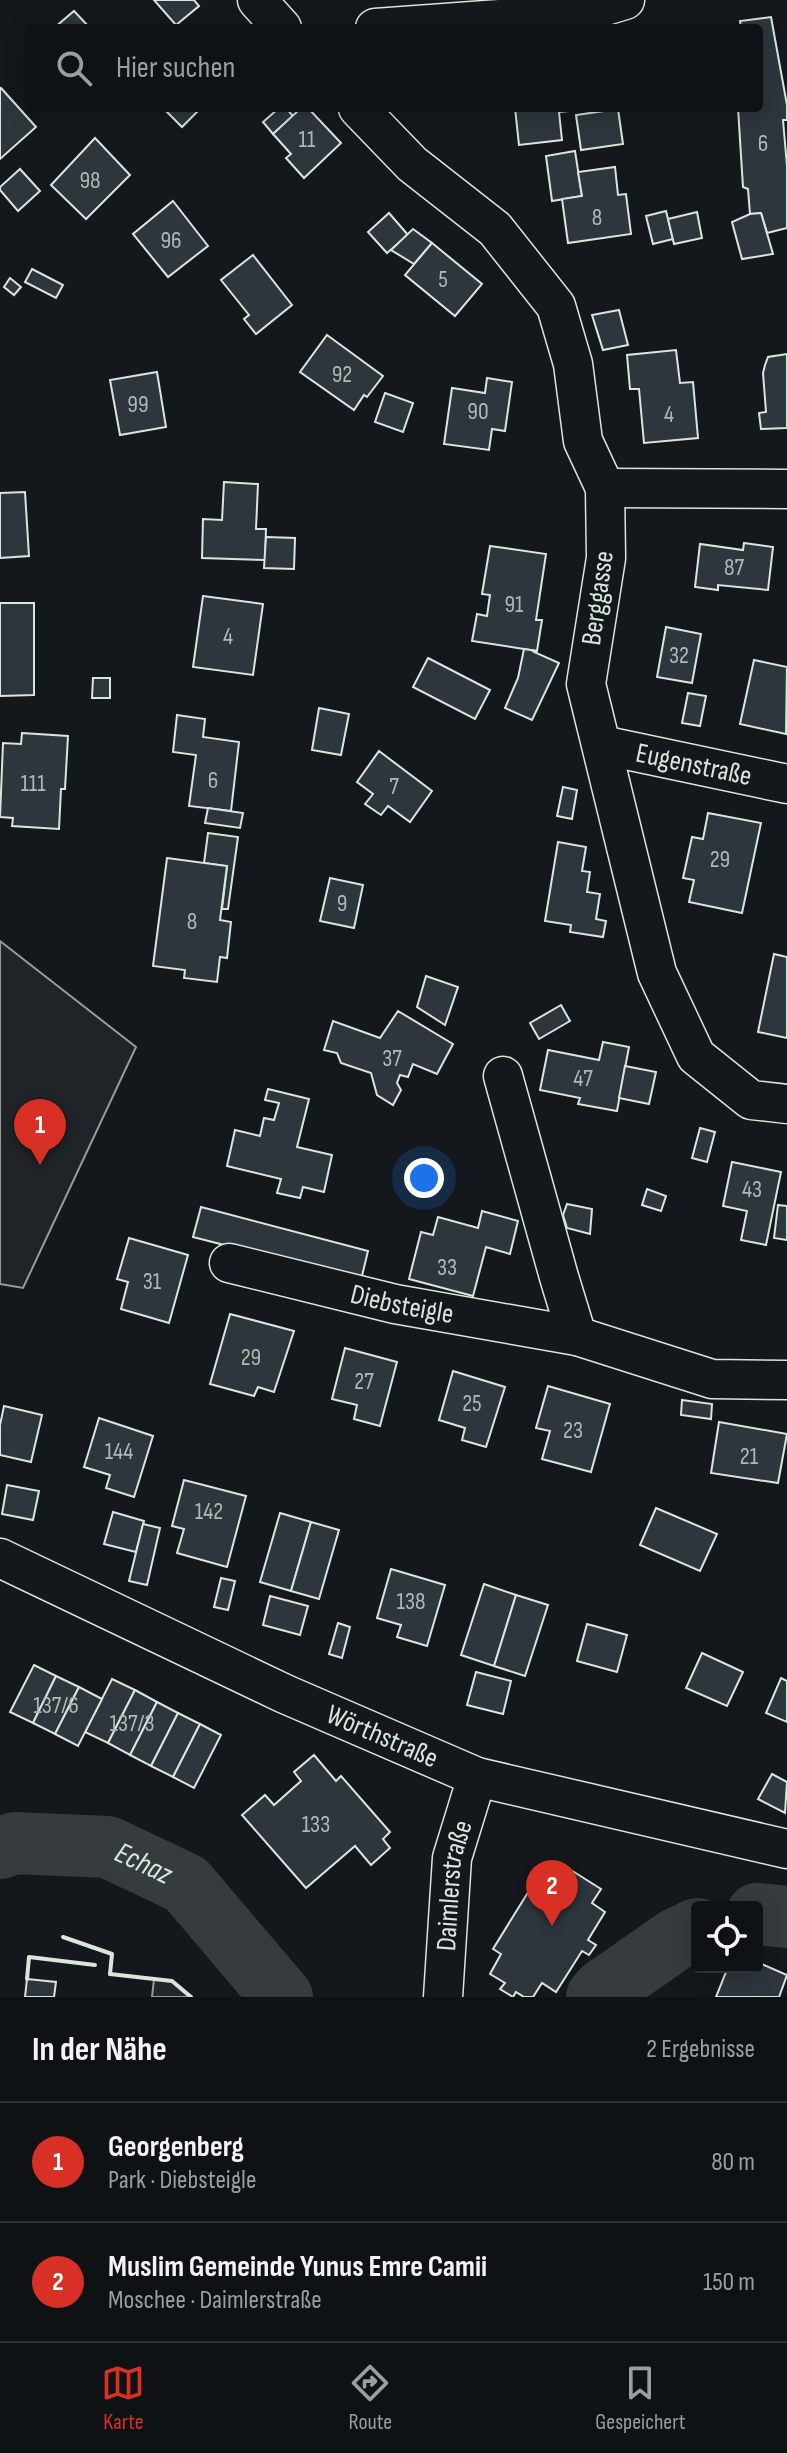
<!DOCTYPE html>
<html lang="de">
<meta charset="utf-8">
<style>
:root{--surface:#0f1215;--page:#1d2022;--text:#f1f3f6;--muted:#9b9ea0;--line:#2f3234;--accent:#d93025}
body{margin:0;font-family:"Sofia Sans Condensed",sans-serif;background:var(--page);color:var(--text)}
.controls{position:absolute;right:24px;bottom:24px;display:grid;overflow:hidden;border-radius:8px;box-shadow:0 4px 20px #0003}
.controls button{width:72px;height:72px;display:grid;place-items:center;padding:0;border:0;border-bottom:2px solid var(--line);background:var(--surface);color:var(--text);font:40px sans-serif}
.you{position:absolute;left:424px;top:1178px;width:28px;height:28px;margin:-20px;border:6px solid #fff;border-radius:50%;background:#1a73e8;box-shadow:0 0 0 12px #1a73e833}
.badge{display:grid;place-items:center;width:52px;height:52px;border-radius:50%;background:var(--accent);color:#fff;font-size:26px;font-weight:700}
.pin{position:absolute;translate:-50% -66px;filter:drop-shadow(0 2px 4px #0008)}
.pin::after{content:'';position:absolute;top:42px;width:28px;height:24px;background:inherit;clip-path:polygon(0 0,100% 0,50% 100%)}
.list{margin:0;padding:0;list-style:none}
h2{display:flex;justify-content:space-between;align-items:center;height:104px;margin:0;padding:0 32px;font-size:34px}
h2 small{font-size:26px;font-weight:400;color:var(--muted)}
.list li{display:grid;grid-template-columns:52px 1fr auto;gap:24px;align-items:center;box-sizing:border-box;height:120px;padding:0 32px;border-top:2px solid var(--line)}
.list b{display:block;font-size:30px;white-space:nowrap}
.list p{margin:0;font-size:26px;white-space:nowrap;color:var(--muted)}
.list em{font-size:26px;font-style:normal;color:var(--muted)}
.icon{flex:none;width:44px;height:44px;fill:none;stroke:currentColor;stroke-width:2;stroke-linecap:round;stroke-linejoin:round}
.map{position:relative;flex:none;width:787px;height:1997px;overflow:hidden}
.search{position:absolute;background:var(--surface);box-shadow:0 4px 20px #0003;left:24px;right:24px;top:24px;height:88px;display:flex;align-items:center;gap:20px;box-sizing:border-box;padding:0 28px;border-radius:8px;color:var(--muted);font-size:30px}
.sheet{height:344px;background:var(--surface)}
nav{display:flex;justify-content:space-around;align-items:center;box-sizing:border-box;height:112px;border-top:2px solid var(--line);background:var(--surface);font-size:22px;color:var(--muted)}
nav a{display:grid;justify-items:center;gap:4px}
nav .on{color:var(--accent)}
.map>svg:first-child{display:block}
.green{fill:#202428;stroke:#939e99;stroke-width:2}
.parking{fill:#24282b;stroke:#939e99;stroke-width:2}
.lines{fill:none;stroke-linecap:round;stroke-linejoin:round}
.river{stroke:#363b3e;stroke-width:62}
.building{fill:#2c363c;stroke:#d8e6dc;stroke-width:2}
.minor-casing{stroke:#d8e6dc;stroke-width:41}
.minor{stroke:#14181c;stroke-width:38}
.wall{stroke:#d8e6dc;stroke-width:4}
.labels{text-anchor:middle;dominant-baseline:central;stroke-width:6;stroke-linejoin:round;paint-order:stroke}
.number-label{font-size:24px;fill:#adbab4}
.street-label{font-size:28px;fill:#d8e6dc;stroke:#14181c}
.water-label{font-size:30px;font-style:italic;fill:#d8e6dc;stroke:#14181c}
</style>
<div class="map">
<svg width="787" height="1997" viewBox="0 0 787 1997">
<rect width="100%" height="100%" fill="#14181c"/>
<path class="green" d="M 0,941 L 136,1047 L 23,1288 L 0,1284 Z"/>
<path class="parking" d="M 154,1979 L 172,1981 L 191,1997 L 152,1997 Z"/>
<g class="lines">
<g class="river">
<path id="s1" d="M 0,1848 L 15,1843 L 108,1847 L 186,1884 L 282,1997"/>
<path d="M 757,1914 L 787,1917"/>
<path d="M 597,1997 L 603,1990 L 676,1939 L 697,1929"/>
</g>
</g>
<g class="building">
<path d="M 154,0 L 194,0 L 199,6 L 176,25 Z"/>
<path d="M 74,11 L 90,28 L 54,28 Z"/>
<path d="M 771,17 L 787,105 L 787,120 L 783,120 L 787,166 L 787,228 L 767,233 L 761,213 L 750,214 L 748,189 L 743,187 L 738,108 L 759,108 L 759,28 L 741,28 L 740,21 Z"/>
<path d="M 1,88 L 36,127 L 0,159 L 0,89 Z"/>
<path d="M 163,108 L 201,108 L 182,127 Z"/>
<path d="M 279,108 L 286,108 L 293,116 L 273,134 L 263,122 Z"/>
<path d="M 301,108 L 308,108 L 341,143 L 304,178 L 286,158 L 291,154 L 273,134 Z"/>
<path d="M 515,108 L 568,108 L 568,111 L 559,112 L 562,140 L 519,145 Z"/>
<path d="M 618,109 L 623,144 L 581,150 L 576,115 Z"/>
<path d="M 95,138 L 130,175 L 86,219 L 51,185 Z"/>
<path d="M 575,151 L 582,196 L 552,201 L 546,156 Z"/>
<path d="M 615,167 L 618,195 L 626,194 L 631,234 L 568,243 L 562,199 L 582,196 L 578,172 Z"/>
<path d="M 20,169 L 40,191 L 18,211 L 0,190 L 0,187 Z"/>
<path d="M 173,201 L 208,246 L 168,277 L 133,234 Z"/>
<path d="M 666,211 L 673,239 L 653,244 L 646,216 Z"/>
<path d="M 697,212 L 702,238 L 674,244 L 668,219 Z"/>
<path d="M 389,213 L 408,235 L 387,253 L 368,232 Z"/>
<path d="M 761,213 L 773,254 L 742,259 L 732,222 L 750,214 Z"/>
<path d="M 413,229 L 432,243 L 414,264 L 391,250 Z"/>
<path d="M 432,243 L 482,284 L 455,316 L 405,275 Z"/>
<path d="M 253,255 L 292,305 L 256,334 L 244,319 L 249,315 L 221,280 Z"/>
<path d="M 32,269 L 63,285 L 56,298 L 25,282 Z"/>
<path d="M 10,278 L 21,287 L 14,295 L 4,287 Z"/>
<path d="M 619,310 L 628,345 L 603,350 L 592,315 Z"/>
<path d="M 327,335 L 383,376 L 367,397 L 364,395 L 354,410 L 300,372 Z"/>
<path d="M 676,350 L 680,383 L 693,382 L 698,438 L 644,443 L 639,389 L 630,389 L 627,355 Z"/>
<path d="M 787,354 L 787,428 L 761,429 L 759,413 L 766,412 L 763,373 L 765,365 L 768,357 Z"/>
<path d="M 157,372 L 166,427 L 120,435 L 110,380 Z"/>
<path d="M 487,378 L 512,382 L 505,431 L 492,429 L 489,450 L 444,444 L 452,388 L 485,393 Z"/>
<path d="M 385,393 L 413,403 L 403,432 L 375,422 Z"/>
<path d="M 224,482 L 258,484 L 256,529 L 266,529 L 265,560 L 202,558 L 203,519 L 222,520 Z"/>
<path d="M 25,492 L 29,556 L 0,558 L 0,493 Z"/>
<path d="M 266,537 L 295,538 L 294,569 L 264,568 Z"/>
<path d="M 744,543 L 773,547 L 768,590 L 718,585 L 718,590 L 695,587 L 700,544 L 743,550 Z"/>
<path d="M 490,546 L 546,554 L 536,620 L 542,620 L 537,651 L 472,641 L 477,614 L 487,616 L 490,595 L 482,594 Z"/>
<path d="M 203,596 L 263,604 L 253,675 L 193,667 Z"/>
<path d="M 0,603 L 34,603 L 34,695 L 0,696 Z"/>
<path d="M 666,627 L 701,634 L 692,683 L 657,677 Z"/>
<path d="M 524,649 L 537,651 L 534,652 L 559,663 L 532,720 L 505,708 L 518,678 Z"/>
<path d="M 428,658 L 490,690 L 475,719 L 413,687 Z"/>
<path d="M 754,660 L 787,667 L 786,734 L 740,724 Z"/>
<path d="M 93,678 L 110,678 L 110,698 L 92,698 Z"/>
<path d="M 688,693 L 706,696 L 700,726 L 682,723 Z"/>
<path d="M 319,708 L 349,714 L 341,755 L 312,750 Z"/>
<path d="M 177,715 L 205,719 L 203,737 L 239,742 L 231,811 L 189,806 L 196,755 L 173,752 Z"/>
<path d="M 22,733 L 68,736 L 65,789 L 61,789 L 59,829 L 12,826 L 13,818 L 0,817 L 3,743 L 21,744 Z"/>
<path d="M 379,751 L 432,791 L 410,822 L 388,806 L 381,815 L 365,804 L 373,794 L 357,782 Z"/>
<path d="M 563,787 L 577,790 L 572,819 L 557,816 Z"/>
<path d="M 208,808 L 243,813 L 240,828 L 205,823 Z"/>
<path d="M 708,813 L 761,823 L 742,913 L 689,902 L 694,880 L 683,878 L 692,837 L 703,839 Z"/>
<path d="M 208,833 L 238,837 L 228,909 L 222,909 L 227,866 L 204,863 Z"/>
<path d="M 558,842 L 586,847 L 582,871 L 590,872 L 587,892 L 600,894 L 596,919 L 606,921 L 603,937 L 570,932 L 571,925 L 545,921 Z"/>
<path d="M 167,858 L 227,866 L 220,920 L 231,922 L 227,958 L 220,957 L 217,982 L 184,978 L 185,970 L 153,966 Z"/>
<path d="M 330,878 L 363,885 L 354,928 L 320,921 Z"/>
<path d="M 774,954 L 787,957 L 787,1038 L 758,1032 Z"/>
<path d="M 426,976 L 458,987 L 445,1025 L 417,1007 Z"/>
<path d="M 561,1005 L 570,1021 L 539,1039 L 530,1023 Z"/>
<path d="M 398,1011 L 453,1044 L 437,1074 L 413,1064 L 408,1077 L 400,1075 L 397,1083 L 401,1090 L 393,1105 L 377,1095 L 371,1073 L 341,1063 L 337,1053 L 324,1050 L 333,1021 L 380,1038 Z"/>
<path d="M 603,1042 L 629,1047 L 617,1111 L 578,1104 L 580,1098 L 540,1090 L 548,1050 L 599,1060 Z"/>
<path d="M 625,1066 L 656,1072 L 649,1104 L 619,1098 Z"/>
<path d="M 268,1089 L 309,1099 L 297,1147 L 332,1155 L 324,1192 L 303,1187 L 300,1198 L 277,1193 L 281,1179 L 227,1166 L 235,1130 L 260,1136 L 264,1118 L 274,1120 L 279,1103 L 265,1100 Z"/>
<path d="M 700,1128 L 715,1132 L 707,1162 L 692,1158 Z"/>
<path d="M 732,1162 L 781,1172 L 766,1245 L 741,1240 L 747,1211 L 723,1206 Z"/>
<path d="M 647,1189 L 666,1196 L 661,1211 L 642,1205 Z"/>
<path d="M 567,1204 L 592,1209 L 590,1234 L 567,1228 L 563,1215 Z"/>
<path d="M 778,1205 L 787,1206 L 787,1240 L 774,1238 Z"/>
<path d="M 201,1207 L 368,1251 L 361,1280 L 193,1237 Z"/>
<path d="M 482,1211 L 518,1221 L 510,1254 L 486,1247 L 473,1296 L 409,1279 L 421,1232 L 433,1235 L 438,1217 L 478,1228 Z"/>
<path d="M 129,1238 L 188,1255 L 169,1323 L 121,1309 L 128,1282 L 117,1279 Z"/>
<path d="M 230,1314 L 294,1331 L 274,1392 L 258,1387 L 254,1396 L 210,1384 Z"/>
<path d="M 345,1348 L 397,1362 L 380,1426 L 354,1419 L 357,1405 L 332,1399 Z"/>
<path d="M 453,1371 L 505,1387 L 486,1447 L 462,1440 L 465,1428 L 439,1420 Z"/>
<path d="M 548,1386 L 610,1404 L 591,1472 L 542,1459 L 550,1431 L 536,1428 Z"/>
<path d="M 682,1400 L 712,1404 L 711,1419 L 681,1415 Z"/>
<path d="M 4,1406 L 42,1415 L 31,1462 L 0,1455 L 0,1425 Z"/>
<path d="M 99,1418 L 153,1436 L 134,1497 L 106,1488 L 110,1475 L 84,1467 Z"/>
<path d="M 719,1422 L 787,1434 L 778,1483 L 711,1473 Z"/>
<path d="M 184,1480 L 246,1496 L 227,1567 L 177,1553 L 184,1529 L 172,1526 Z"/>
<path d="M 7,1485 L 39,1491 L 33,1520 L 2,1514 Z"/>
<path d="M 656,1508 L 717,1534 L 700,1571 L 640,1545 Z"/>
<path d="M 113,1512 L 144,1521 L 136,1552 L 104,1544 Z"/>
<path d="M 280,1513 L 311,1522 L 291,1591 L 260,1582 Z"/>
<path d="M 311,1522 L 339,1530 L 319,1599 L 291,1591 Z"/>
<path d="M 143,1524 L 160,1528 L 147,1585 L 129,1581 Z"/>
<path d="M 391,1569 L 445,1585 L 427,1646 L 397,1637 L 401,1625 L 377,1618 Z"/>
<path d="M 221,1578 L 235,1581 L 228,1610 L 214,1607 Z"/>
<path d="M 484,1584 L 516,1595 L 494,1666 L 461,1655 Z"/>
<path d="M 516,1595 L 548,1605 L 525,1676 L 494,1666 Z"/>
<path d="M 270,1596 L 308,1606 L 300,1635 L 263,1625 Z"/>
<path d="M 338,1623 L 350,1627 L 342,1658 L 329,1654 Z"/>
<path d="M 587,1624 L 627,1635 L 617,1672 L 577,1661 Z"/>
<path d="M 702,1653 L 743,1672 L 727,1706 L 686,1688 Z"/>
<path d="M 34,1665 L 56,1676 L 33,1723 L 10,1712 Z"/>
<path d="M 476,1672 L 511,1681 L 503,1714 L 467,1705 Z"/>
<path d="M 56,1676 L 79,1687 L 55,1734 L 33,1723 Z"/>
<path d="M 781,1678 L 787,1681 L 787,1722 L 766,1713 Z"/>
<path d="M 112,1679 L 135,1690 L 108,1743 L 85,1732 Z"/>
<path d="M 79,1687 L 102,1699 L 78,1746 L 55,1734 Z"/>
<path d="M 135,1690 L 157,1702 L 130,1755 L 108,1743 Z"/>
<path d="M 157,1702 L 178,1713 L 151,1766 L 130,1755 Z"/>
<path d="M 178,1713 L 200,1724 L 173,1777 L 151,1766 Z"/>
<path d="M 200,1724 L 221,1735 L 194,1788 L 173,1777 Z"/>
<path d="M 314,1755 L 336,1781 L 341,1776 L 390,1832 L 383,1839 L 390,1848 L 371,1865 L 355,1846 L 306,1888 L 242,1815 L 265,1795 L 274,1805 L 301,1781 L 294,1772 Z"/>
<path d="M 772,1774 L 787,1782 L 785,1813 L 758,1799 Z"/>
<path d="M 563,1865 L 601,1889 L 592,1903 L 605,1912 L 588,1940 L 596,1945 L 589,1955 L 582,1951 L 556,1992 L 542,1983 L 533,1997 L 524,1997 L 516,1992 L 513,1997 L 500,1989 L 505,1983 L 490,1974 L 501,1954 L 493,1949 L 535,1881 L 548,1889 Z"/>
<path d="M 757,1962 L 787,1975 L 779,1997 L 716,1997 L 728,1967 L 757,1967 Z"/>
<path d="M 27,1979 L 56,1982 L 54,1997 L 25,1997 Z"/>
</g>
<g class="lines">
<g class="minor-casing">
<g id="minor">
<path d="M 257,0 L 282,28"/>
<path d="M 375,28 L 582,13 L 625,0"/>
<path d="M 358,108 L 412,164 L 495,229 L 556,306 L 573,364 L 583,441 L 605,488 L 606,558 L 586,684 L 657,973 L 696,1056 L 751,1100 L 787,1104"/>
<path d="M 605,488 L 787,489"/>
<path id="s2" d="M 602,745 L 787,784"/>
<path d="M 503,1076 L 559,1277 L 577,1336"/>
<path id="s3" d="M 229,1263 L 395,1304 L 577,1336 L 712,1379 L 787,1380"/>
<path id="s4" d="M 0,1558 L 285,1694 L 477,1777 L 787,1849"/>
<path id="s5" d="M 443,1997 L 452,1858 L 477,1777"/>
</g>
</g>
<use href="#minor" class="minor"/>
<g class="wall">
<path d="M 63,1937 L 112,1954 L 110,1974"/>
<path d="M 110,1974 L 172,1981 L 191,1997"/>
<path d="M 27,1979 L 29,1957 L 95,1965"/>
</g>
</g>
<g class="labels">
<g class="number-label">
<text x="307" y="139">11</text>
<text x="763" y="143">6</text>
<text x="90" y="180">98</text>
<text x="597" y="217">8</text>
<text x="171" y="240">96</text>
<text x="443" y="279">5</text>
<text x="342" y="374">92</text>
<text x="138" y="404">99</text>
<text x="478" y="411">90</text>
<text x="669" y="414">4</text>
<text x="734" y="567">87</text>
<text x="514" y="604">91</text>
<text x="228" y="636">4</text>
<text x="679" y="655">32</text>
<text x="213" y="780">6</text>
<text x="33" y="783">111</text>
<text x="394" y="786">7</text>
<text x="720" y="859">29</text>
<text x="342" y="903">9</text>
<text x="192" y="921">8</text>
<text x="392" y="1058">37</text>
<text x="583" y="1078">47</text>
<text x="752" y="1189">43</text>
<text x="447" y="1267">33</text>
<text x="152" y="1281">31</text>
<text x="251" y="1357">29</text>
<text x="364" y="1381">27</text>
<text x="472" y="1403">25</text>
<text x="573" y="1430">23</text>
<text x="119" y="1451">144</text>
<text x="749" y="1456">21</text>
<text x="209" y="1511">142</text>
<text x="411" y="1601">138</text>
<text x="56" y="1705">137/6</text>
<text x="132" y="1723">137/3</text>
<text x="316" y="1824">133</text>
</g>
<g class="street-label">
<text transform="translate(598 598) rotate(-82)">Berggasse</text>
<text stroke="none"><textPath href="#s2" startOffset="94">Eugenstraße</textPath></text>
<text stroke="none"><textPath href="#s3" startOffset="178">Diebsteigle</textPath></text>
<text stroke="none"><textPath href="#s4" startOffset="422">Wörthstraße</textPath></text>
<text stroke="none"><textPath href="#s5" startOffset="112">Daimlerstraße</textPath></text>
</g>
<g class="water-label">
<text stroke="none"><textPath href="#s1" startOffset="148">Echaz</textPath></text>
</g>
</g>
</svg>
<div class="controls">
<button><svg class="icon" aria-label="locate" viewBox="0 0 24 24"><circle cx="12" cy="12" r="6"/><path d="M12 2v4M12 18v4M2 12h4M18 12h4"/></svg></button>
</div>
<div class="you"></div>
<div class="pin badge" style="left:40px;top:1165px">1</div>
<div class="pin badge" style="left:552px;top:1926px">2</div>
<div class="search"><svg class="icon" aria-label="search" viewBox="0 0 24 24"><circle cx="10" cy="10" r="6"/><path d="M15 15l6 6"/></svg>Hier suchen</div>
</div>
<section class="sheet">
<h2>In der Nähe<small>2 Ergebnisse</small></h2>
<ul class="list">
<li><span class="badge">1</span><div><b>Georgenberg</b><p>Park · Diebsteigle</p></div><em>80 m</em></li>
<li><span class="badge">2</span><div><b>Muslim Gemeinde Yunus Emre Camii</b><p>Moschee · Daimlerstraße</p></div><em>150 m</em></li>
</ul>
</section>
<nav>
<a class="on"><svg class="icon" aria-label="map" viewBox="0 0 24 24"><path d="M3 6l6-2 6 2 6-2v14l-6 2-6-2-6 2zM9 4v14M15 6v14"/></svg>Karte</a>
<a><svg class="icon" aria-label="directions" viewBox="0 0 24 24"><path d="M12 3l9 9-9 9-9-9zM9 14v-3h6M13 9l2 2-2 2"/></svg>Route</a>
<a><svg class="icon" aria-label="saved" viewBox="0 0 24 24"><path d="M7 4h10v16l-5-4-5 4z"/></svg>Gespeichert</a>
</nav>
